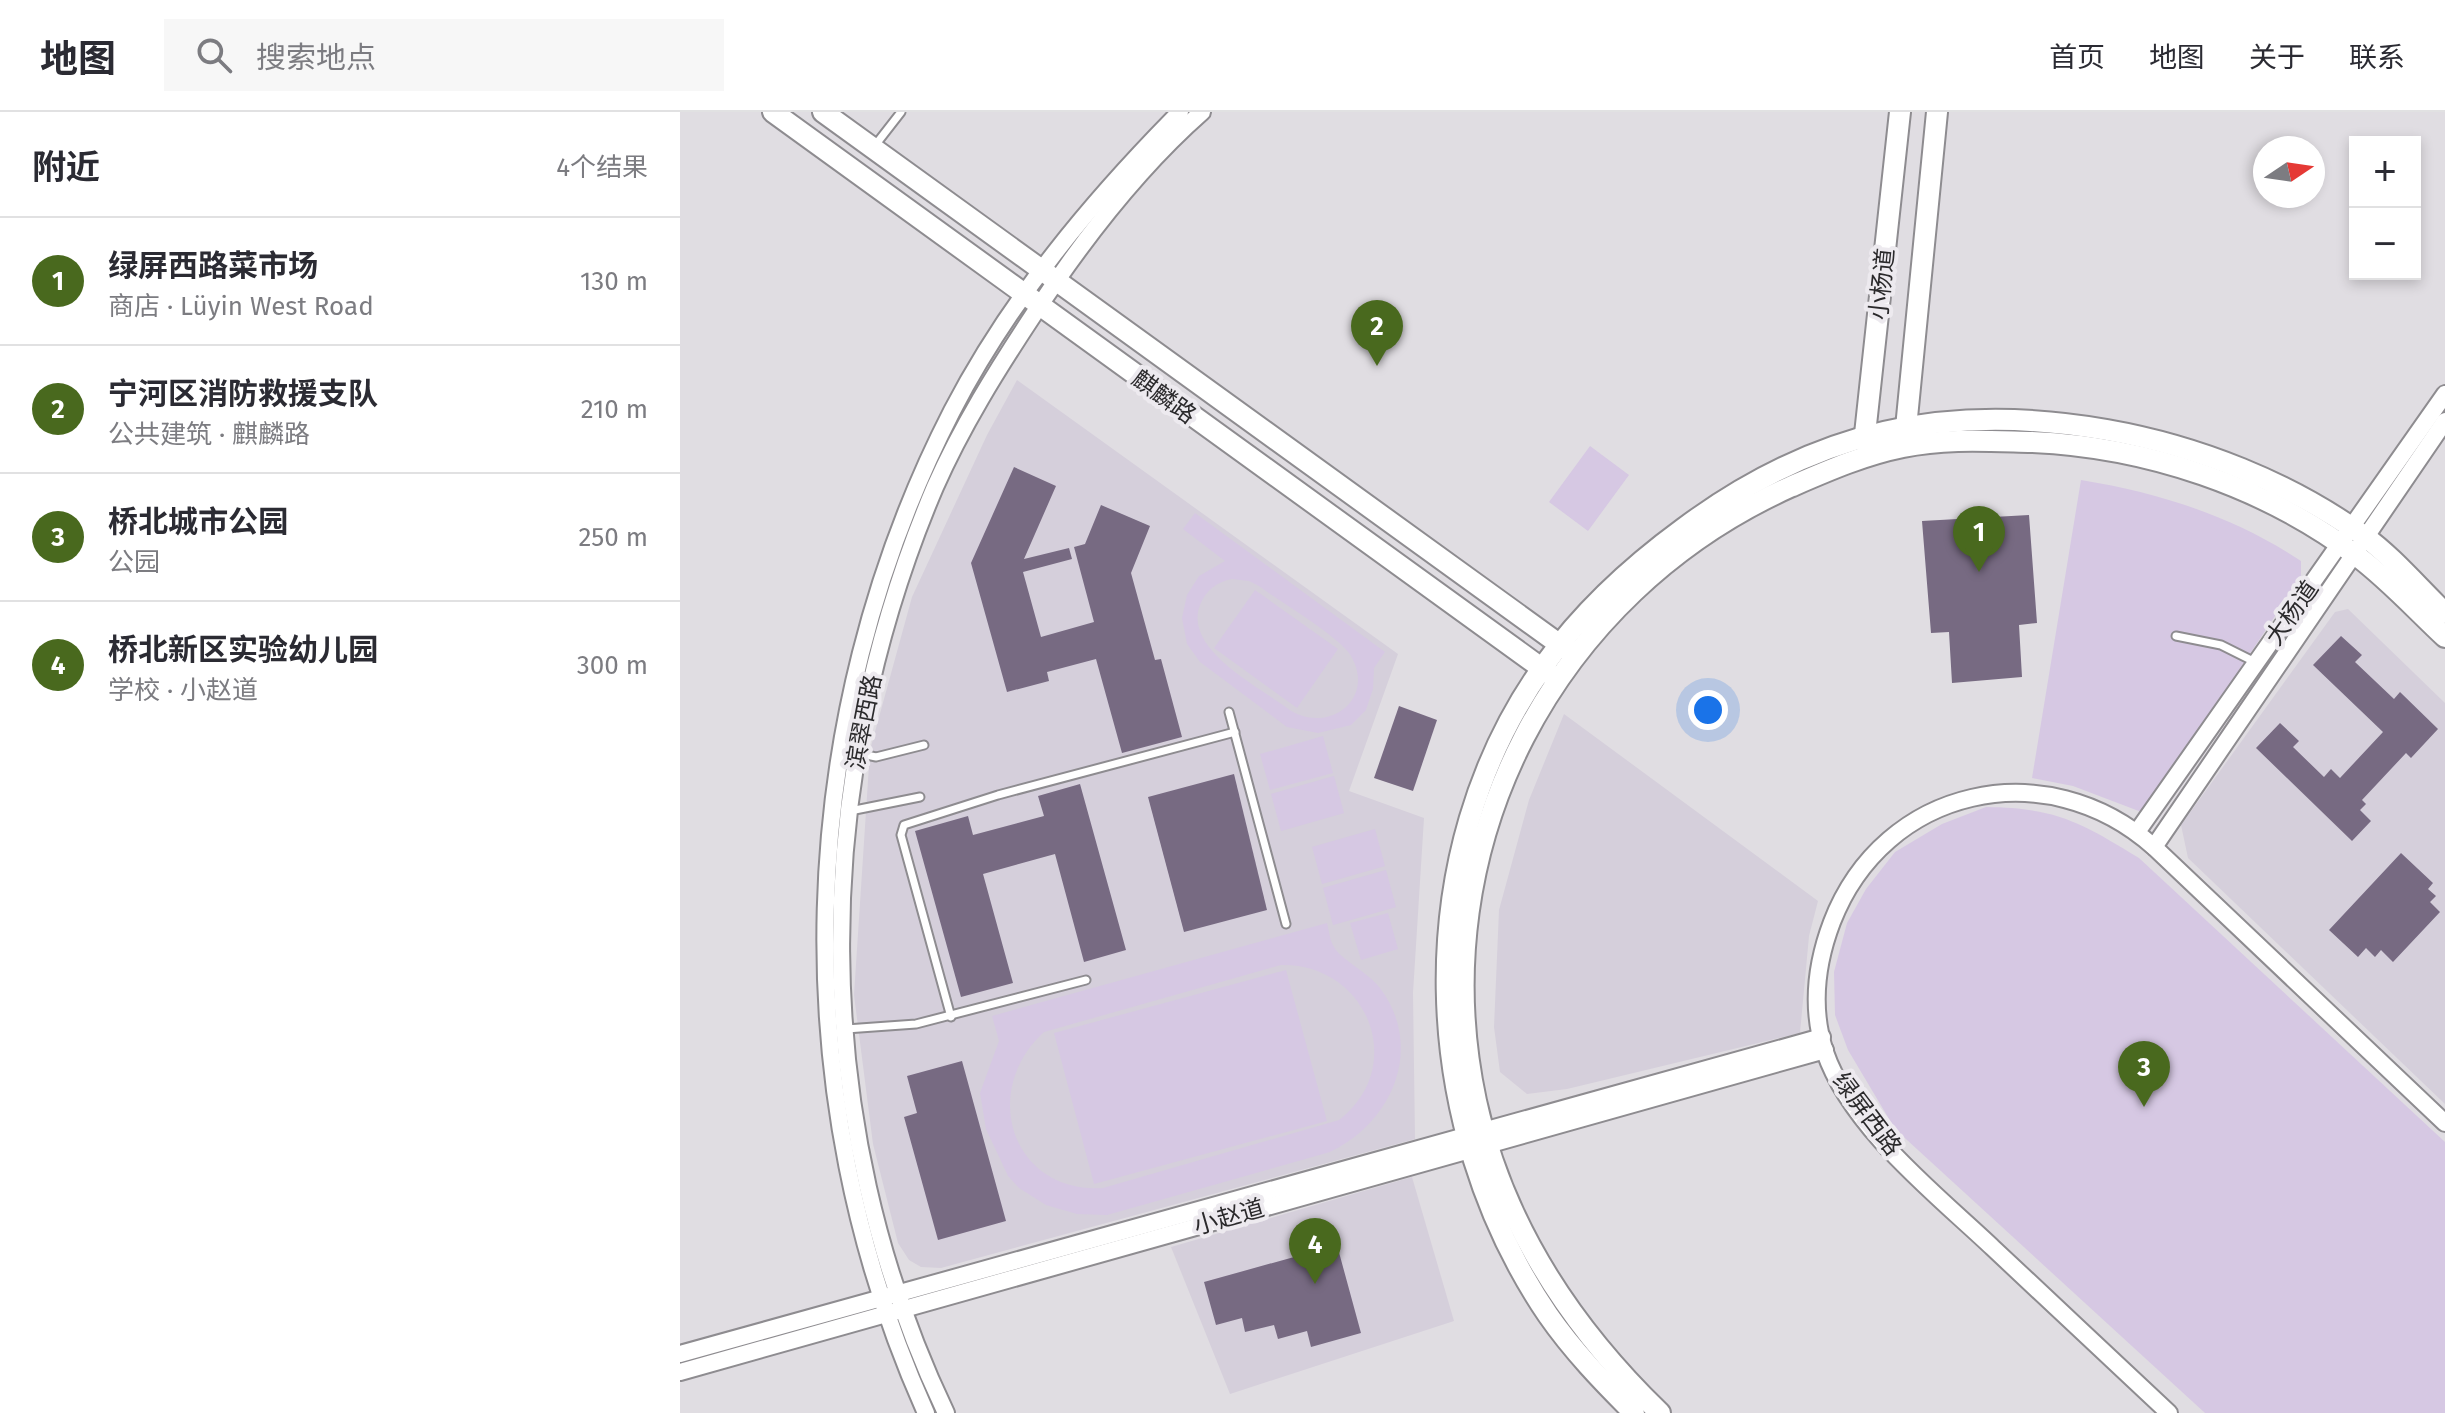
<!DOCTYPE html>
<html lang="zh">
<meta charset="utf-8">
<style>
:root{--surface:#fff;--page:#f7f7f7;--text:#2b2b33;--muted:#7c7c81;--line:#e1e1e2;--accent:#49691e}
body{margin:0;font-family:"Fira Sans","Noto Sans SC",sans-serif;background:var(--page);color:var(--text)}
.controls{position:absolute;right:24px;top:24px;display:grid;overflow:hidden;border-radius:0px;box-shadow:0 4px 12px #0003}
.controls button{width:72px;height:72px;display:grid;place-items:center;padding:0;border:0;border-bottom:2px solid var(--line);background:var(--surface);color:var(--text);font:40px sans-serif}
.compass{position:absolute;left:1573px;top:24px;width:72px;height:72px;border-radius:50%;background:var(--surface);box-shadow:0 4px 12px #0003;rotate:77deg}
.you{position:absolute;left:1028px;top:598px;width:28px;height:28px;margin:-20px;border:6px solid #fff;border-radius:50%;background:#1a73e8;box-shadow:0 0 0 12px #1a73e833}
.badge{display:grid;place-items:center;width:52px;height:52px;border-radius:50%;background:var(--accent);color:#fff;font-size:26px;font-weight:700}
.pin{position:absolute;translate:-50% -66px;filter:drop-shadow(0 2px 4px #0008)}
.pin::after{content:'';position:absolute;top:42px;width:28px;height:24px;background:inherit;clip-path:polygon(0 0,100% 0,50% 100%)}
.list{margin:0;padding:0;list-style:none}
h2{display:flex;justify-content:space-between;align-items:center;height:104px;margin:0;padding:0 32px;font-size:34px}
h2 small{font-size:26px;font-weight:400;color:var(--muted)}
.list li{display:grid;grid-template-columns:52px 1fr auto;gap:24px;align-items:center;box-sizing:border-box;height:128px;padding:0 32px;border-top:2px solid var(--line)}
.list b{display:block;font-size:30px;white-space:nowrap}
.list p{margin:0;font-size:26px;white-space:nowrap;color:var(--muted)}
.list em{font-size:26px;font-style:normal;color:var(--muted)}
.icon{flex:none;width:44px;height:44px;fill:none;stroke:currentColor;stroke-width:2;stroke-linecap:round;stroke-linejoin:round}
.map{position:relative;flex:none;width:1765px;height:1301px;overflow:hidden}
header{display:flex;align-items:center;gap:48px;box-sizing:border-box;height:112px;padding:0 40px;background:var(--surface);border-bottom:2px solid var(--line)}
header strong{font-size:38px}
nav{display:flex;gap:44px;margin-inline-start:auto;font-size:28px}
.search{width:560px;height:72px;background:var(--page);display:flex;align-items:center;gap:20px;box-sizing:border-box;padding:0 28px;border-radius:0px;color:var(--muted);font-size:30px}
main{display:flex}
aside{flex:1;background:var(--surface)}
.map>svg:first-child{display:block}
.built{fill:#d5cfdb}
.green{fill:#d6c8e3;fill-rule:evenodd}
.building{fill:#776a82}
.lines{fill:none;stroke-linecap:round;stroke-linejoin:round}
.service-casing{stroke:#8e8c90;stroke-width:11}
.tertiary-casing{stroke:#8e8c90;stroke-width:20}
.secondary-casing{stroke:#8e8c90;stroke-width:24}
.service{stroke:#fff;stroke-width:7}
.tertiary{stroke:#fff;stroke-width:16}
.secondary{stroke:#fff;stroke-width:20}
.labels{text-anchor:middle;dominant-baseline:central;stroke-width:8;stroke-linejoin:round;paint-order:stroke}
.street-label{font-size:24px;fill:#2b2a2c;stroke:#edeaef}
</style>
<header>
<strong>地图</strong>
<div class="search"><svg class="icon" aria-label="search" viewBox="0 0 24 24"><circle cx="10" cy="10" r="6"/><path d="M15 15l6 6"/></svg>搜索地点</div>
<nav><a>首页</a><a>地图</a><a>关于</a><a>联系</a></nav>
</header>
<main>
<aside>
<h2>附近<small>4个结果</small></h2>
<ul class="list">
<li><span class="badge">1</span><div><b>绿屏西路菜市场</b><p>商店 · Lüyin West Road</p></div><em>130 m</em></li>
<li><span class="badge">2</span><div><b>宁河区消防救援支队</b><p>公共建筑 · 麒麟路</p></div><em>210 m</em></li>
<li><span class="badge">3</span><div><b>桥北城市公园</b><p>公园</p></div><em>250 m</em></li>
<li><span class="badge">4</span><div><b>桥北新区实验幼儿园</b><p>学校 · 小赵道</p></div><em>300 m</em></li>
</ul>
</aside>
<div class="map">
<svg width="1765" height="1301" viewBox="0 0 1765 1301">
<rect width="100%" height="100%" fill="#e0dde2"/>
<g class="built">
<path d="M 337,268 L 718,542 L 669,679 L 744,706 L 733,881 L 735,1027 L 261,1156 L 241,1155 L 229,1148 L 218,1131 L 193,1032 L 174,883 L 190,638 L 232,485 L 307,323 Z"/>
<path d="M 1668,497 L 1765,591 L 1765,992 L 1508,746 L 1501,713 L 1655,500 Z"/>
<path d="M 884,602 L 1138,789 L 1129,824 L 1120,921 L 887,977 L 847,982 L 820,960 L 814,915 L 819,798 L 849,688 Z"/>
<path d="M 732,1065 L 774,1209 L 550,1282 L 491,1135 Z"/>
</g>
<g class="green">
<path d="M 910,334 L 949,363 L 908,419 L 869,390 Z"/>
<path d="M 1401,368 C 1480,381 1553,404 1621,449 L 1621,465 L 1464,701 L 1393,674 L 1352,666 Z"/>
<path d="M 515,401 L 705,540 L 694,556 L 693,577 L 686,598 L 671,613 L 638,621 L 607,615 L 520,550 L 507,532 L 502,506 L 507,483 L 519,464 L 545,449 L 503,417 ZM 552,467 L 569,469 L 579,474 C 600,490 659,524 671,544 C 697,589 645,624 607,596 C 578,574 503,537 520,493 C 526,478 537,470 552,467 Z"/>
<path d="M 575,478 L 658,537 L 617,596 L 534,536 Z"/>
<path d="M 643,624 L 653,661 L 590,678 L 580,642 Z"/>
<path d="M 654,664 L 664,701 L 601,719 L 591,682 Z"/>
<path d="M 1306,695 C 1377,696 1400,710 1459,746 L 1765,1030 L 1765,1301 L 1525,1301 L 1215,1017 L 1168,938 L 1155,903 L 1154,860 L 1167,811 L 1186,777 L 1215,740 L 1262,712 Z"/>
<path d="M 695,717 L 705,754 L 642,772 L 632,735 Z"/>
<path d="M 706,758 L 716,795 L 653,813 L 643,776 Z"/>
<path d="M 708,801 L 718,837 L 681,848 L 670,811 Z"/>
<path d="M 647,811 C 649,819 650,829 654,835 C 660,847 689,861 700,876 C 745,936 712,1011 650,1040 L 427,1103 L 397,1102 L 366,1093 L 339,1076 L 328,1064 L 306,1017 L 300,981 L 319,929 L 312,904 ZM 601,853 C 687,851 729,954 659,1008 L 423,1076 C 332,1082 299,979 364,920 Z"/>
<path d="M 606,858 L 647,1009 L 414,1072 L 374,921 Z"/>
</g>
<g class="building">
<path d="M 334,355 L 376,374 L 344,447 L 389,436 L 392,447 L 343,460 L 361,525 L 414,510 L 394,435 L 405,432 L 421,393 L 470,414 L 451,461 L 475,548 L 481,547 L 502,625 L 442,641 L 416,547 L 367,560 L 369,569 L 327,580 L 291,451 Z"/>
<path d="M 1349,403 L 1357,511 L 1339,513 L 1342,565 L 1272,571 L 1269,520 L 1251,521 L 1242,409 Z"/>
<path d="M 1661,524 L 1682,543 L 1675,550 L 1714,587 L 1720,580 L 1758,617 L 1731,646 L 1726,641 L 1682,688 L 1686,692 L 1680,698 L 1691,709 L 1672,729 L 1576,636 L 1600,611 L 1619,629 L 1613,635 L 1644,665 L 1651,657 L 1660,666 L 1703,620 L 1633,553 Z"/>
<path d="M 719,594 L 757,608 L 733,679 L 694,666 Z"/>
<path d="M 554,662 L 587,798 L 504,820 L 468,685 Z"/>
<path d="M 400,672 L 446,838 L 404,850 L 375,742 L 303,762 L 333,871 L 281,885 L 235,719 L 288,704 L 293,723 L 364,704 L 358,684 Z"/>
<path d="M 1721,741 L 1753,771 L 1748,777 L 1756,784 L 1750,790 L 1760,800 L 1713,850 L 1701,838 L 1695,845 L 1686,836 L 1678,845 L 1649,818 Z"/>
<path d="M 282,949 L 326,1109 L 258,1128 L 224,1005 L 237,1001 L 227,964 Z"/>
<path d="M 657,1133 L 681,1221 L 631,1235 L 627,1219 L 598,1227 L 594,1213 L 565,1220 L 562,1206 L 536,1213 L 524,1170 Z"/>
</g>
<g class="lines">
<g class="service-casing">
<g id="service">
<path d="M 193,36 L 221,0"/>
<path d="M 1496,524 L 1541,533 L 1577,551"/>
<path d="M 549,600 L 606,812"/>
<path d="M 177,641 L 196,645 L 244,633"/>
<path d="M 170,699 L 240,685"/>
<path d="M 271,905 L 221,723 L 224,713 L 318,683 L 555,620"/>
<path d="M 166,917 L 236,912 L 406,868"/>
</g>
</g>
<g class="tertiary-casing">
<g id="tertiary">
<path d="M 1457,720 L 1765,282"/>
<path d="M 1474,735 L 1765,309"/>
<path d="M 0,1242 L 1142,925"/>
<path d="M 0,1260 L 1145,938"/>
<path d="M 246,1301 C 103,983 113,609 272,299 C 330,187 412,89 500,0"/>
<path d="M 266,1301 C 127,1010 129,671 255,375 C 282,314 317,258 354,202 C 402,129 456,58 522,0"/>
<path d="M 1489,1301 C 1430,1246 1372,1191 1313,1136 C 1256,1082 1171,1016 1145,940 C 1131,897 1136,852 1152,810 C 1204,675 1366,639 1474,735 L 1765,1011"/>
</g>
</g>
<g class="secondary-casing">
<g id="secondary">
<path d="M 93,0 L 871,563"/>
<path d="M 143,0 L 890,540"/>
<path d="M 1225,326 L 1257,0"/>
<path d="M 1188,334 L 1185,322 L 1220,0"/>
<path d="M 954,1301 C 923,1270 893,1239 868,1203 C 739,1013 728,742 865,552 C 903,499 952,454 1004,416 C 1136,318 1267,290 1427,318 C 1518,334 1609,370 1684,424 C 1713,445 1739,476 1765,501"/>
<path d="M 980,1301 C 890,1214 823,1113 796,989 C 741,733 874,481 1110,375 C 1147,359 1183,343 1223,335 C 1265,326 1309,329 1352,330 C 1467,335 1584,374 1677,444 C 1709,468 1736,498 1765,525"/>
</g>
</g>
<use href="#service" class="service"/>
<use href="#tertiary" class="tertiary"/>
<use href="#secondary" class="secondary"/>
</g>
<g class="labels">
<g class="street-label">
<text transform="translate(1202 172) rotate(-84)">小杨道</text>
<text transform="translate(484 285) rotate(36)">麒麟路</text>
<text transform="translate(1612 501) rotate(-55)">大杨道</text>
<text transform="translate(184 610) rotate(-79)">滨翠西路</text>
<text transform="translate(1187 1002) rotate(53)">绿屏西路</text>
<text transform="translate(549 1105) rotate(-16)">小赵道</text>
</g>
</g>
</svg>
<div class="controls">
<button>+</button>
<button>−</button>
</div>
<svg class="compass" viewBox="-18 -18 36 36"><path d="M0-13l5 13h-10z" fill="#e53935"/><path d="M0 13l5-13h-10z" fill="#7c7c81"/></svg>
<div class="you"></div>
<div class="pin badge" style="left:1299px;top:460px">1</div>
<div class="pin badge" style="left:697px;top:254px">2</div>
<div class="pin badge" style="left:1464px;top:995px">3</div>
<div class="pin badge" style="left:635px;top:1172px">4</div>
</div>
</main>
